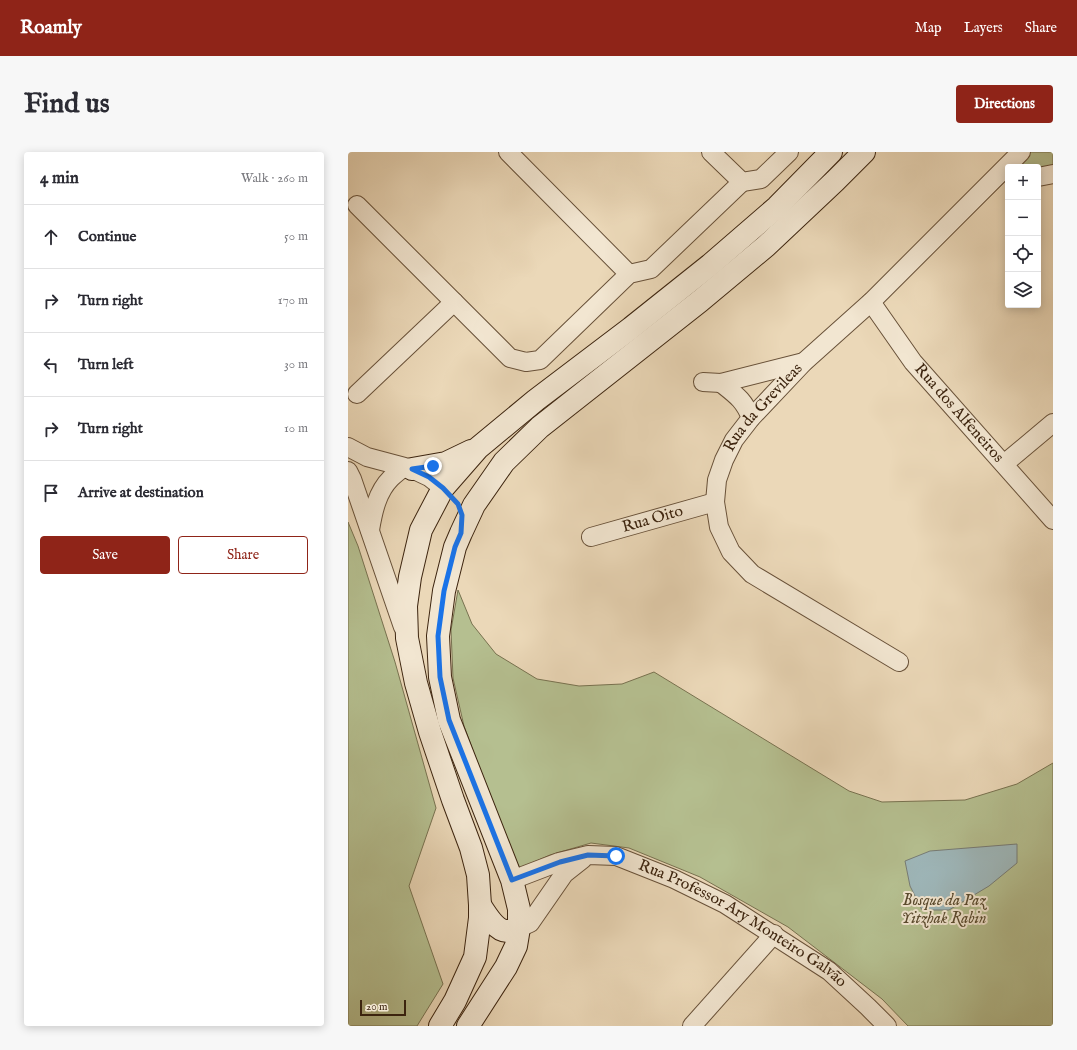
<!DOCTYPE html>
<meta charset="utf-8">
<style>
:root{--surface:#fff;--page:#f7f7f7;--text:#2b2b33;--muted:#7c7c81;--line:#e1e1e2;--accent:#8f2418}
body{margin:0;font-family:"IM FELL English",serif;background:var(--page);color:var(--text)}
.controls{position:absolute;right:12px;top:12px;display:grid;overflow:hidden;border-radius:4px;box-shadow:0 2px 10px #0003}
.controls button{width:36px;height:36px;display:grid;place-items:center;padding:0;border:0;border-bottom:1px solid var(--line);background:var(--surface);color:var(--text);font:20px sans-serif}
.scale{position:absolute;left:12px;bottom:10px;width:46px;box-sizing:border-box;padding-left:4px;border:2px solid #3c240f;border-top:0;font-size:11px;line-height:14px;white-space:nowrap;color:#3c240f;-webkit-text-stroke:3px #f2e6d1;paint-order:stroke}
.stop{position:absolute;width:12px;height:12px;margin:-9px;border:3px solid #1a73e8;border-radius:50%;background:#fff}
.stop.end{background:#1a73e8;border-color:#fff;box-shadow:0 1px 4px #0008}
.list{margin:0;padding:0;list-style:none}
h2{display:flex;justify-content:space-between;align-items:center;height:52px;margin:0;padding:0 16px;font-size:17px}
h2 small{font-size:13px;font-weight:400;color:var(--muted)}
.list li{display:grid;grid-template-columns:26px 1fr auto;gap:12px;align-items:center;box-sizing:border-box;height:64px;padding:0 16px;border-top:1px solid var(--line)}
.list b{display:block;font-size:15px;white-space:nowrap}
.list em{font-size:13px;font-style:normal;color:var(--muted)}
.actions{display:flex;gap:8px;padding:12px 16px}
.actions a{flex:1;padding:9px 0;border:1px solid var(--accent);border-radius:4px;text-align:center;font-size:14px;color:var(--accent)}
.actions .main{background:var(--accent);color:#fff}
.icon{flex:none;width:22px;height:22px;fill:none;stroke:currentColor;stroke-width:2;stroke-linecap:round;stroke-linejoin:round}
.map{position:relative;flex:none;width:705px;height:874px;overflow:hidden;border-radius:4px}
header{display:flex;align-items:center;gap:24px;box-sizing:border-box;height:56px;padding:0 20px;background:var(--accent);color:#fff}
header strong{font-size:19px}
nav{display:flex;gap:22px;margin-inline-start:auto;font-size:14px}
.intro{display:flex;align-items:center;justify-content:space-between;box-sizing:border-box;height:96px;padding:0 24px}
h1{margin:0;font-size:28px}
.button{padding:10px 18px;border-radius:4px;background:var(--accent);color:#fff;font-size:14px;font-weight:700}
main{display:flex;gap:24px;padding:0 24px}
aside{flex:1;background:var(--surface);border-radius:4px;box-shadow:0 2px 10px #0003}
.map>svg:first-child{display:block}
.green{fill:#b5bf90;stroke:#787250}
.water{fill:#9eb7ba;stroke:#777c76}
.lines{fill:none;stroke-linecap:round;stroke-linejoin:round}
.street-casing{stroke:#685139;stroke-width:20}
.secondary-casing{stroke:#3c240f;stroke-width:24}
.street{stroke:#f2e6d1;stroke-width:18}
.secondary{stroke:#f2e6d1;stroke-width:22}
.route{stroke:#1a73e8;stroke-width:5}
.labels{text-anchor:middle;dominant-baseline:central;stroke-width:4;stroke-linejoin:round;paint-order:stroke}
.street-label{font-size:16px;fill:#3c240f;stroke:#f2e6d1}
.park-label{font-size:16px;font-style:italic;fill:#5a4b2f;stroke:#f2e6d1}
</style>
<header>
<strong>Roamly</strong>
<nav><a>Map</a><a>Layers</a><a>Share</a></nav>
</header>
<div class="intro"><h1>Find us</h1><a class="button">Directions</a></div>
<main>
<aside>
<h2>4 min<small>Walk · 260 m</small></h2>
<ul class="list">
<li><svg class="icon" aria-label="ahead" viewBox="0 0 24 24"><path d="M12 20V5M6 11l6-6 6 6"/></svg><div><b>Continue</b></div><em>50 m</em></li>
<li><svg class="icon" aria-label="right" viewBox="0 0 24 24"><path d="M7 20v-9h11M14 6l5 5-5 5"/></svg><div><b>Turn right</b></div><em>170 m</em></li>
<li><svg class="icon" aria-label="left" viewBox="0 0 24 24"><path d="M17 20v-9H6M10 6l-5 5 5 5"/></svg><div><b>Turn left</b></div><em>30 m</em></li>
<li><svg class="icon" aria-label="right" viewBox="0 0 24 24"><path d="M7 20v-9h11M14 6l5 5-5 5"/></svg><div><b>Turn right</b></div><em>10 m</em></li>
<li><svg class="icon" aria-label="arrive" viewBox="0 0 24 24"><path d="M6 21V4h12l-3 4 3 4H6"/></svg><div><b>Arrive at destination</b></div></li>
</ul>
<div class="actions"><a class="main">Save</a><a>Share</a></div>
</aside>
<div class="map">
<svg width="705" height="874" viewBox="0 0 705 874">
<rect width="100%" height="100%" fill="#ebd8b8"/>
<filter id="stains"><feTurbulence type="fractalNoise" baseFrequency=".005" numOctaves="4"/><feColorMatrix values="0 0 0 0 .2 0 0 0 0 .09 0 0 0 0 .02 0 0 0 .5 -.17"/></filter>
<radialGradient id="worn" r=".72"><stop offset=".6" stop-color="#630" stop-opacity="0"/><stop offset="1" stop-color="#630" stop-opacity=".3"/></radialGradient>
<g class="green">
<path d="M 681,0 L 705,0 L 705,17 L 690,20 L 690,15 L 666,15 Z"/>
<path d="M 0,370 L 10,394 L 47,510 L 88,656 L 61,734 L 95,832 L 69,874 L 0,874 Z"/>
<path d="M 110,438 L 124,472 L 148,502 L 189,527 L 231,534 L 274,532 L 306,520 L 501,639 L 534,650 L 617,648 L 669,632 L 705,611 L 705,874 L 560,874 L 534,847 L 440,775 L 352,725 L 281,696 L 243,691 L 202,703 L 170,717 L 135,626 L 116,574 L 105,526 L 103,478 Z"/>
</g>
<path class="water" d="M 669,692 L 669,711 L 641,734 L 601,758 L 574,758 L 562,734 L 557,709 L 582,699 Z"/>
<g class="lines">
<g class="street-casing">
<g id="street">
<path d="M 160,0 L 281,122"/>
<path d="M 363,0 L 394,30 L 413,27 L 441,0"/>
<path d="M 690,25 L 705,22"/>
<path d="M 9,53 L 162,206 L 178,210 L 192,208 L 281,122 L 303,117 L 394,30"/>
<path id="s1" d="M 523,150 L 565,210 L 705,368"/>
<path d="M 355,230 L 373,231 L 456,210"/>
<path d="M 373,231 C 388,243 396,248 403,266"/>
<path d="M 9,242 L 106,150"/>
<path d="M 0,295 L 19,305 L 64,317 L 81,325 L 95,336"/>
<path d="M 656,312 L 705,271"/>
<path d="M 0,319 L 4,327 L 55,475"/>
<path d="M 22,378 C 25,360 29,340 43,326 C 47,322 51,319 55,316"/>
<path id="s2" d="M 243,385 L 367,350"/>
<path id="s3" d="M 551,510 L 404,422 L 383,400 L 371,375 L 367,350 L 369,328 L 376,308 L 386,288 L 403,266 L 456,210 L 523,150 L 673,0"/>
<path id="s4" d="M 164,728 L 211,710 L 240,703 L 268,704 L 326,727 L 377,752 L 481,819 L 520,855 L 539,874"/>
<path d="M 171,776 L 182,771 L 216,722 L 235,707"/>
<path d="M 344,874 L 426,782"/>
</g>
</g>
<g class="secondary-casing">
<g id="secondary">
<path d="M 64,317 L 98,311 L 123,299"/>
<path d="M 132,753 C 137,761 148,779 159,779 C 163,779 168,777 171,776"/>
<path d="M 92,874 L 107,849 L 127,805 L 132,766 L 132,753 L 130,723 L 123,696 L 105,648 L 82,580 L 68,531 L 59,486 L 58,454 L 62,425 L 73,378 L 95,336 L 130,296 L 188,248 L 283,176 L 362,113 L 429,55 L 483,0"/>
<path d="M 120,874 L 158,815 L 168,794 L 171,776 L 171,757 L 164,728 L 101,568 L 92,525 L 90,484 L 96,439 L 107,395 L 113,381 L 126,353 L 156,310 L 192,275 L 352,149 L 418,94 L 487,29 L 516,0"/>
</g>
</g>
<use href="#street" class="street"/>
<use href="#secondary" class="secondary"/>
</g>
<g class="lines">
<path class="route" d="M 85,314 L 64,317 L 81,325 L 95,336 L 110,352 L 114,363 L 113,381 L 107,395 L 96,439 L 90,484 L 92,525 L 101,568 L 164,728 L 212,710 L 240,703 L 268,704"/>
</g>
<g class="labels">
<g class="street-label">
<text stroke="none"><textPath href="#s3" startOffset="364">Rua da Grevileas</textPath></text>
<text stroke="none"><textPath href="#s1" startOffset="142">Rua dos Alfeneiros</textPath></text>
<text stroke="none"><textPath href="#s2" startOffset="64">Rua Oito</textPath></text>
<text stroke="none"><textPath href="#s4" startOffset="252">Rua Professor Ary Monteiro Galvão</textPath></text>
</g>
<g class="park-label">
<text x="596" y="749">Bosque da Paz<tspan x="596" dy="18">Yitzhak Rabin</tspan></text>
</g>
</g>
<rect width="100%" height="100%" filter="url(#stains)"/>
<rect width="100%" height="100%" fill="url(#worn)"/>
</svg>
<div class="controls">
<button>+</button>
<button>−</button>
<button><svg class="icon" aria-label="locate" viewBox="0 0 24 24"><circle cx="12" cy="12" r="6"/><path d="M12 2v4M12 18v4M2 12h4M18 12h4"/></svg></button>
<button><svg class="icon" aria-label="layers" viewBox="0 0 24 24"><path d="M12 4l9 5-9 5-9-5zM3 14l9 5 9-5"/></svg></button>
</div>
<div class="scale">20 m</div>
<div class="stop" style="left:268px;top:704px"></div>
<div class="stop end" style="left:85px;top:314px"></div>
</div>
</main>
